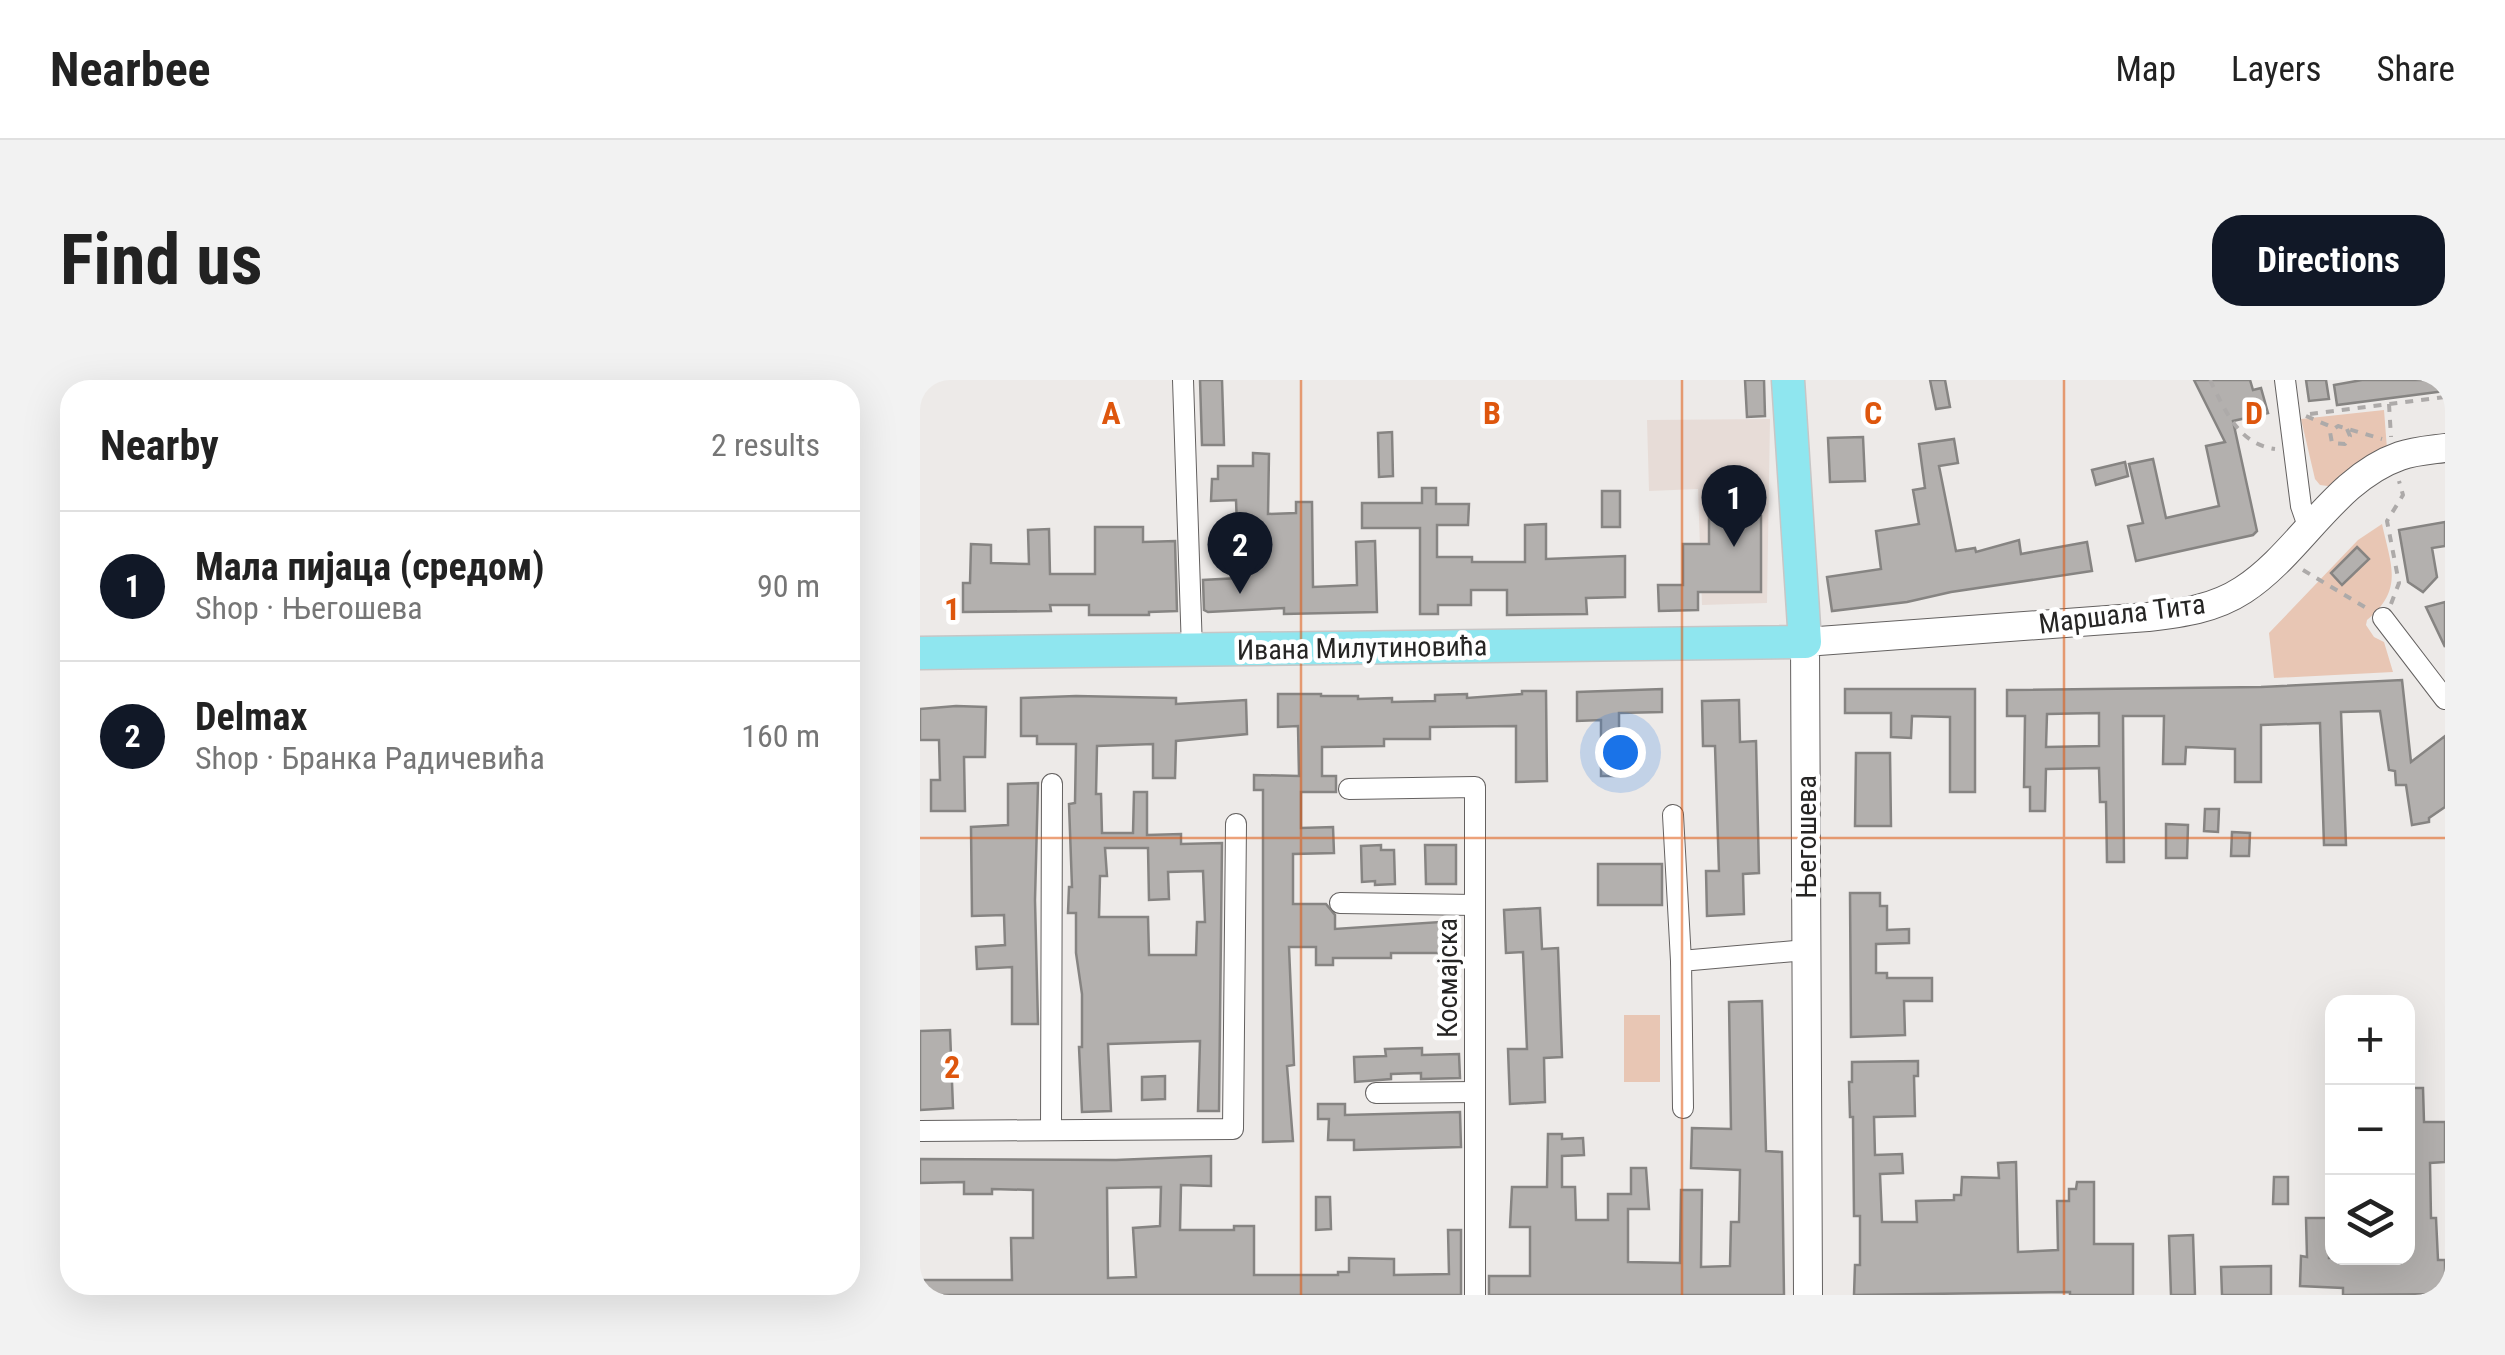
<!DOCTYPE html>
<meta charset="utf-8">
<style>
:root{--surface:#fff;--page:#f2f2f2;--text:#222;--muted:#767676;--line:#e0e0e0;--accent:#111827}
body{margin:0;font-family:"Roboto Condensed",sans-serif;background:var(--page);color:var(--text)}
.controls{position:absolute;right:30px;bottom:30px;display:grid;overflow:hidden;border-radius:20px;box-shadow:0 10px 40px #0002}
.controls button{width:90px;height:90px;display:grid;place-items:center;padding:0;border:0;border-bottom:2px solid var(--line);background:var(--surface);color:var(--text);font:50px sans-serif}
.you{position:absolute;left:700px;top:372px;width:35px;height:35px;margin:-25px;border:8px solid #fff;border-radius:50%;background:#1a73e8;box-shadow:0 0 0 15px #1a73e833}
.badge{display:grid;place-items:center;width:65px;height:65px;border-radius:50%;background:var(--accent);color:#fff;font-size:32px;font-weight:700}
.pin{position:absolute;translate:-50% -82px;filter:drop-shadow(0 2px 5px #0008)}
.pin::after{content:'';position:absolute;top:52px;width:35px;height:30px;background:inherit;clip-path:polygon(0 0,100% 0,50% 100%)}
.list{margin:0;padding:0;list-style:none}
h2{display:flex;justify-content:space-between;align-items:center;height:130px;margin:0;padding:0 40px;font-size:42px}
h2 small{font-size:32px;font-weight:400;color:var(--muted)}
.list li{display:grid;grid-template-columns:65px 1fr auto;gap:30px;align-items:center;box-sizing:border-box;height:150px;padding:0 40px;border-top:2px solid var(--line)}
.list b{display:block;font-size:38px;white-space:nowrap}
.list p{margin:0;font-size:32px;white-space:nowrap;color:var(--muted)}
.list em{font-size:32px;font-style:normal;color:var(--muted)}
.icon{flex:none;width:55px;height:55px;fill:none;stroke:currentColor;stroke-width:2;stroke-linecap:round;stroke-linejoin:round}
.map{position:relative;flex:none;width:1525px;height:915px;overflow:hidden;border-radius:30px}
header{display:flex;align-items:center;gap:60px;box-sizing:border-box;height:140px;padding:0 50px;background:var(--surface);border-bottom:2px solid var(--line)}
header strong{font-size:48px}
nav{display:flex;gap:55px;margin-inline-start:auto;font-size:35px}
.intro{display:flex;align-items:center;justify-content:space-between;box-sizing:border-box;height:240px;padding:0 60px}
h1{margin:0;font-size:70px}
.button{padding:25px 45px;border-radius:30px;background:var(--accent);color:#fff;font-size:35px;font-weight:700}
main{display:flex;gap:60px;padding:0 60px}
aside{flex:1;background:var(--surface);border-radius:30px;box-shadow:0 10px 40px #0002}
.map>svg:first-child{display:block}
.built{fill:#e7dcd7}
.green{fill:#e8c6b4}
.building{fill:#b3b0ae;stroke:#868482;stroke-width:2.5;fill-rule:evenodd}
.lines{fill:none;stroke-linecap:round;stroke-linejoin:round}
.minor-casing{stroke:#646160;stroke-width:22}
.tertiary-casing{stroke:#646160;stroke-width:30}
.primary-casing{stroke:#c7c6c6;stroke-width:35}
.path{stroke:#adaaa9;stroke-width:4;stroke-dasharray:8 8;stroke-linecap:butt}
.minor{stroke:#fff;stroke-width:20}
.tertiary{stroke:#fff;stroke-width:28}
.primary{stroke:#8fe6ef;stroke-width:32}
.grid{fill:none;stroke:#de560d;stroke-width:2.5;stroke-opacity:0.55}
.labels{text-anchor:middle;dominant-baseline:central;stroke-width:9;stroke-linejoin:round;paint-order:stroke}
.street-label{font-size:28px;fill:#262524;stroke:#fff}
.grid-label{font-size:32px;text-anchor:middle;font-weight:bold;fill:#de560d;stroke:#fff;stroke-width:9;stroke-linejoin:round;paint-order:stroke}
</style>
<header>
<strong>Nearbee</strong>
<nav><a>Map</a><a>Layers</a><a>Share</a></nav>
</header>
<div class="intro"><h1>Find us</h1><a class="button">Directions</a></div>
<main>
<aside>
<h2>Nearby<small>2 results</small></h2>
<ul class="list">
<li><span class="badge">1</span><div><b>Мала пијаца (средом)</b><p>Shop · Његошева</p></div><em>90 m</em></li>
<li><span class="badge">2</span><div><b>Delmax</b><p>Shop · Бранка Радичевића</p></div><em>160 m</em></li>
</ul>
</aside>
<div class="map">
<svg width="1525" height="915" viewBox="0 0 1525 915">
<rect width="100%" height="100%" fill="#edeae8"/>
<path class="built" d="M 850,39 L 847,223 L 782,225 L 778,109 L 729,111 L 727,40 Z"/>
<g class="green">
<path d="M 1464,30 L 1467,69 L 1415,107 L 1400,105 L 1395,99 L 1381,39 Z"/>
<path d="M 1462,144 C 1471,186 1484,209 1447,240 L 1446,245 L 1454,257 L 1464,262 L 1473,292 L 1354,298 L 1349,253 L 1438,160 Z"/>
<rect x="704" y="635" width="36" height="67"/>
</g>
<g class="building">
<path d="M 280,0 L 302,0 L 304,65 L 282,65 Z"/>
<path d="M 825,0 L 844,0 L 845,36 L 827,37 Z"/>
<path d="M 1010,0 L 1025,0 L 1030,27 L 1016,29 Z"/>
<path d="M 1274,0 L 1330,0 L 1333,10 L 1341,8 L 1348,33 L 1313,41 L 1337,151 L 1333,155 L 1216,181 L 1208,146 L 1223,143 L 1209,84 L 1233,79 L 1246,138 L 1299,126 L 1286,66 L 1305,62 Z"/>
<path d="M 1386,0 L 1406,0 L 1409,19 L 1389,21 Z"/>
<path d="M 1442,0 L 1525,0 L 1525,11 L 1417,25 L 1414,5 Z"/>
<path d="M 472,52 L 473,96 L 459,97 L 458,53 Z"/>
<path d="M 943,57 L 945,101 L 910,102 L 908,58 Z"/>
<path d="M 1034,59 L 1038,83 L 1019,86 L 1036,171 L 1055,168 L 1056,172 L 1099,160 L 1101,174 L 1167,162 L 1172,191 L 1031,212 L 987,222 L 912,231 L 907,197 L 961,189 L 956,151 L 999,144 L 993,110 L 1005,108 L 999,64 Z"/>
<path d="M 333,73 L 349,74 L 348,134 L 376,133 L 376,122 L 392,122 L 393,207 L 437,205 L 436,162 L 455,161 L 457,232 L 364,234 L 364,228 L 288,232 L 284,230 L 283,200 L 319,198 L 316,120 L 291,121 L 292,99 L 298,99 L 298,86 L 333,86 Z"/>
<path d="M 1205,82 L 1208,96 L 1176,105 L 1172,90 Z"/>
<path d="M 502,108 L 516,108 L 516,124 L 549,124 L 548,145 L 517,145 L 517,177 L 552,177 L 552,182 L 605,182 L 605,145 L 626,144 L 626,179 L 705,176 L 705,217 L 666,218 L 667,234 L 587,235 L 587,210 L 551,210 L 551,225 L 518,225 L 518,234 L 500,234 L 500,148 L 442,148 L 442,123 L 502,123 Z"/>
<rect x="682" y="111" width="18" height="36"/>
<path d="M 789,136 L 841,136 L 841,212 L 778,212 L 778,230 L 739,231 L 738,205 L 763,205 L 763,164 L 789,164 Z"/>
<path d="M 1525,142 L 1525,166 L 1512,168 L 1517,197 L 1503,212 L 1488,202 L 1479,150 Z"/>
<path d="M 175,147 L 223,147 L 223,162 L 255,161 L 257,231 L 229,232 L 229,235 L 169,235 L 169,225 L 130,225 L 131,231 L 43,232 L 43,203 L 50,203 L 51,164 L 71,165 L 71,183 L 109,184 L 108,150 L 129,149 L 130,194 L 175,194 Z"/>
<path d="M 1437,167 L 1449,179 L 1422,205 L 1411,193 Z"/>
<path d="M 1525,222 L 1525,267 L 1506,227 Z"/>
<path d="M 1482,300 L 1491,382 L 1525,356 L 1525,427 L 1509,438 L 1509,442 L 1492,445 L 1486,405 L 1476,405 L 1475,391 L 1469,390 L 1460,331 L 1421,332 L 1426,465 L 1404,465 L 1400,343 L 1341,345 L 1341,402 L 1315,402 L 1315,369 L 1266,367 L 1265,384 L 1243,384 L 1244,336 L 1203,336 L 1204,482 L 1187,482 L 1186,422 L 1180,422 L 1179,388 L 1126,389 L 1125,431 L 1110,431 L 1110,407 L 1104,407 L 1105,336 L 1087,336 L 1087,310 L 1341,307 ZM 1179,333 L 1179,366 L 1126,367 L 1127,334 Z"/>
<path d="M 742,309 L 742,332 L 699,333 L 699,396 L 681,396 L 681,340 L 657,341 L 657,312 Z"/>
<path d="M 925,309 L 1055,309 L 1055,412 L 1030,412 L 1030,337 L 992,336 L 991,358 L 971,357 L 971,333 L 925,333 Z"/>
<path d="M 602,311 L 626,311 L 627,401 L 596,402 L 596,346 L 510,347 L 510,359 L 464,359 L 464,366 L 402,367 L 402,396 L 416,396 L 416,412 L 381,412 L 381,448 L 413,447 L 414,473 L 373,474 L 373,524 L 406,524 L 415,535 L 415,549 L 520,542 L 520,548 L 535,548 L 535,573 L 471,573 L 471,578 L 413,578 L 413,585 L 396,585 L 396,567 L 369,567 L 374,685 L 367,686 L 373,761 L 343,762 L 343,410 L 334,410 L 334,395 L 379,396 L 378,346 L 358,347 L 358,314 L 401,314 L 401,316 L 438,316 L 438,319 L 472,318 L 472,322 L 515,321 L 515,315 L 547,314 L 547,318 L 602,314 Z"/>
<path d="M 156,316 L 256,318 L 256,324 L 326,320 L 327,354 L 256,361 L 255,398 L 233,398 L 233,364 L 177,366 L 176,414 L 181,414 L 182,453 L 213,453 L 214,412 L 227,412 L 227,455 L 261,454 L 261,464 L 302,463 L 299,731 L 278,731 L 280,661 L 188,664 L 191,731 L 162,732 L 159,667 L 162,667 L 162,614 L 156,573 L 156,533 L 148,533 L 149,507 L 152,507 L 149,424 L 155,423 L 156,364 L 117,364 L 117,356 L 101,356 L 101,318 ZM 185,468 L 228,468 L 229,520 L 249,519 L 248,492 L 283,491 L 285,542 L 277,542 L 276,575 L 229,575 L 228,537 L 179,537 L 180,496 L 187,496 Z"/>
<path d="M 819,320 L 820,362 L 836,361 L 839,493 L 823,494 L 824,534 L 787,536 L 786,491 L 799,491 L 795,366 L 783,366 L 782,321 Z"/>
<path d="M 36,326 L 66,327 L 65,377 L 44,377 L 45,431 L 11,431 L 11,400 L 20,400 L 19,360 L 0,360 L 0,329 Z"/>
<path d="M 936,373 L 970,373 L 971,446 L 935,446 Z"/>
<path d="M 118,403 L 115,520 L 118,644 L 92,644 L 92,587 L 57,589 L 56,567 L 85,565 L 84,535 L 52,536 L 51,447 L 88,445 L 88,404 Z"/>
<path d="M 1285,429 L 1299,429 L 1298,452 L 1284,451 Z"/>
<path d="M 1246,444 L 1268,445 L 1267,478 L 1246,478 Z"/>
<path d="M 1312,452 L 1330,453 L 1329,476 L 1311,476 Z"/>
<path d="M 461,465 L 461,470 L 474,470 L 475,504 L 455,505 L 455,501 L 442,502 L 441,466 Z"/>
<path d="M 505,465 L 536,465 L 536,504 L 506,504 Z"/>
<rect x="678" y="484" width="64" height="41"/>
<path d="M 930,513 L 960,513 L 960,526 L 967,526 L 967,550 L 989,549 L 989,563 L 956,564 L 956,593 L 967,593 L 967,598 L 1012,598 L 1012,621 L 984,621 L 985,655 L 931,657 Z"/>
<path d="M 620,528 L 622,569 L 638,568 L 642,677 L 624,678 L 625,722 L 590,724 L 588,669 L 607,669 L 603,572 L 586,573 L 584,530 Z"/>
<path d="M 842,621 L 846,771 L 862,772 L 864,915 L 569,915 L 569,896 L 610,896 L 610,847 L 590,847 L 592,807 L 627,807 L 628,754 L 642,754 L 642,759 L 663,758 L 664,775 L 642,776 L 642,807 L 655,807 L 656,840 L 688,840 L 688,814 L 711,814 L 711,788 L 726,788 L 729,829 L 708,829 L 708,882 L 760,883 L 761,810 L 782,810 L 781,887 L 810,886 L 811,842 L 819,842 L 820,790 L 771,788 L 772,748 L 811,749 L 809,622 Z"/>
<path d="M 30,650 L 33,728 L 0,730 L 0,651 Z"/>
<path d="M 502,668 L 502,675 L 539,674 L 540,698 L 501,699 L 501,693 L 471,694 L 471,699 L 435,702 L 434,677 L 466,676 L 465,669 Z"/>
<path d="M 998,681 L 998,696 L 994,696 L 995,736 L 954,737 L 955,775 L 982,774 L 983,793 L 960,794 L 962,842 L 997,842 L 996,821 L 1034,820 L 1034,815 L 1041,815 L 1042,797 L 1079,798 L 1078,783 L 1096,782 L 1098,872 L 1138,870 L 1137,821 L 1149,821 L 1149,809 L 1156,809 L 1157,802 L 1174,802 L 1174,864 L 1213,864 L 1213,915 L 1150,915 L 1150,912 L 934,915 L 935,885 L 940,885 L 940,836 L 934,836 L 933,737 L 930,737 L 929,702 L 932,702 L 932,682 Z"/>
<path d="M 245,696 L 245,719 L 222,720 L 222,697 Z"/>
<path d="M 1488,708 L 1503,708 L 1504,742 L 1525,742 L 1525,782 L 1510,783 L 1511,838 L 1516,838 L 1518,880 L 1525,880 L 1525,914 L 1423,915 L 1423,908 L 1380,906 L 1381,876 L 1387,877 L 1386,838 L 1409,838 L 1409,878 L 1488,878 Z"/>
<path d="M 398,724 L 425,724 L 425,735 L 540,732 L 541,767 L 434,770 L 434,760 L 408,760 L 409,739 L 398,739 Z"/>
<path d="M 291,776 L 291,806 L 261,805 L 260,850 L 314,850 L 314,846 L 334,846 L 334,895 L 418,895 L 418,892 L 429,892 L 429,878 L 474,879 L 474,895 L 529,894 L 528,850 L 541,850 L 541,915 L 0,915 L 0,900 L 92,900 L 91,858 L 113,858 L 113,810 L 72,809 L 72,814 L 44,814 L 44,802 L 0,803 L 0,779 L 196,780 ZM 241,807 L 240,846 L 213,848 L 216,897 L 188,898 L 187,808 Z"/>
<path d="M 1354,797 L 1368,797 L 1368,824 L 1353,824 Z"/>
<path d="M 396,817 L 410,817 L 411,849 L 396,850 Z"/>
<path d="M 1273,855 L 1275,915 L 1251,915 L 1249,856 Z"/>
<path d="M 1351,886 L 1351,915 L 1302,915 L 1301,887 Z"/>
</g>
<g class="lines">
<g class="minor-casing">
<g id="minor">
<path d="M 263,0 L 272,270"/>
<path d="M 1365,0 L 1381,126 L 1389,149"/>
<path d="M 1463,238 L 1525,319"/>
<path d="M 429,409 L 555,407 L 555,915"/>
<path d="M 753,435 L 761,581"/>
<path d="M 420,523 L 555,525"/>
<path d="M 456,713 L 555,712"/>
<path d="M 763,728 L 761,581 L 886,570"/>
<path d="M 131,750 L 132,404"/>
<path d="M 0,751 L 313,749 L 316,444"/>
</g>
</g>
<g class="tertiary-casing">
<path id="tertiary" d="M 888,915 L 885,262 L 1228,237 C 1262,233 1294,229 1323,210 C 1380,173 1414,99 1480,76 C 1494,71 1510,70 1525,68"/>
</g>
<g class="primary-casing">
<path id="primary" d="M 0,273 L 885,262 L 868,0"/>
</g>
<g class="path">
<path d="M 1290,0 C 1305,30 1318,64 1355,69"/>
<path d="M 1469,24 L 1471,57"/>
<path d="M 1390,34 L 1525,17"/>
<path d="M 1386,36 L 1414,48"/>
<path d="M 1427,49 L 1430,56 L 1425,64 L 1412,63 L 1410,52 L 1418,46 L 1462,59"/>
<path d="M 1383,190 L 1448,229"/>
<path d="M 1471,224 L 1479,203 L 1467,141 L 1483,115 L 1479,101"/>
</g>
<use href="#minor" class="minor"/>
<use href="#tertiary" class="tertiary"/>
<use href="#primary" class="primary"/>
</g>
<path class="grid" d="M 381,0 L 381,915M 762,0 L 762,915M 1144,0 L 1144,915M 0,458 L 1525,458"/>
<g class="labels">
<g class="street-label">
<text transform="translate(1202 234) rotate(-7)">Маршала Тита</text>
<text transform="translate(442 268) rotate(-1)">Ивана Милутиновића</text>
<text transform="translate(886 457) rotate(-90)">Његошева</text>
<text transform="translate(527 598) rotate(-90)">Космајска</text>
</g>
</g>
<g class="grid-label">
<text x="191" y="44">A</text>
<text x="572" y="44">B</text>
<text x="953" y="44">C</text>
<text x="1334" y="44">D</text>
<text x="32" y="240">1</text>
<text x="32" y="698">2</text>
</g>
</svg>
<div class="controls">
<button>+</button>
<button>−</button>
<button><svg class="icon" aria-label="layers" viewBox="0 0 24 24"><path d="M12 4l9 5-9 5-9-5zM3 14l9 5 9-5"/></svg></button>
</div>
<div class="you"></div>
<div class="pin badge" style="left:814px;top:167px">1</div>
<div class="pin badge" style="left:320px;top:214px">2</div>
</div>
</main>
